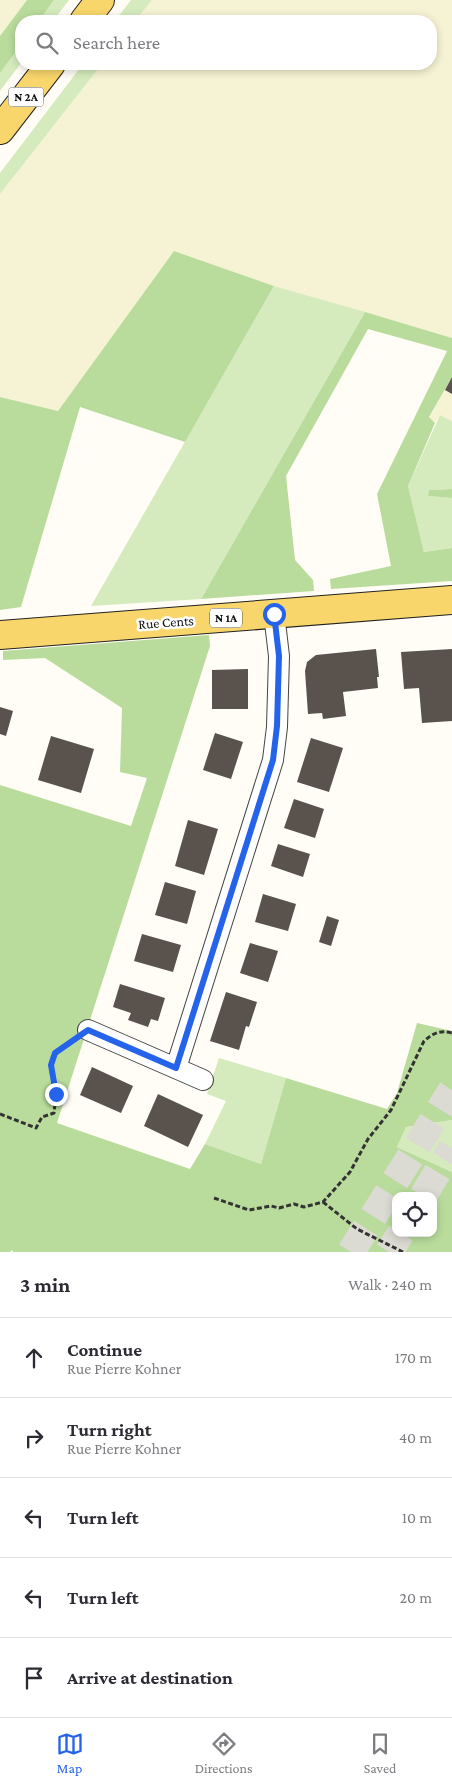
<!DOCTYPE html>
<meta charset="utf-8">
<style>
:root{--surface:#fff;--page:#f7f7f7;--text:#2b2b33;--muted:#7c7c81;--line:#e1e1e2;--accent:#2563eb}
body{margin:0;font-family:"Crimson Pro",serif;background:var(--page);color:var(--text)}
.controls{position:absolute;right:15px;bottom:15px;display:grid;overflow:hidden;border-radius:10px;box-shadow:0 2px 8px #0003}
.controls button{width:45px;height:45px;display:grid;place-items:center;padding:0;border:0;border-bottom:1px solid var(--line);background:var(--surface);color:var(--text);font:25px sans-serif}
.stop{position:absolute;width:15px;height:15px;margin:-11px;border:4px solid #2563eb;border-radius:50%;background:#fff}
.stop.end{background:#2563eb;border-color:#fff;box-shadow:0 1px 5px #0008}
.list{margin:0;padding:0;list-style:none}
h2{display:flex;justify-content:space-between;align-items:center;height:65px;margin:0;padding:0 20px;font-size:21px}
h2 small{font-size:16px;font-weight:400;color:var(--muted)}
.list li{display:grid;grid-template-columns:32px 1fr auto;gap:15px;align-items:center;box-sizing:border-box;height:80px;padding:0 20px;border-top:1px solid var(--line)}
.list b{display:block;font-size:19px;white-space:nowrap}
.list p{margin:0;font-size:16px;white-space:nowrap;color:var(--muted)}
.list em{font-size:16px;font-style:normal;color:var(--muted)}
.icon{flex:none;width:28px;height:28px;fill:none;stroke:currentColor;stroke-width:2;stroke-linecap:round;stroke-linejoin:round}
.map{position:relative;flex:none;width:452px;height:1252px;overflow:hidden}
.search{position:absolute;background:var(--surface);box-shadow:0 2px 8px #0003;left:15px;right:15px;top:15px;height:55px;display:flex;align-items:center;gap:12px;box-sizing:border-box;padding:0 18px;border-radius:20px;color:var(--muted);font-size:19px}
.sheet{height:465px;background:var(--surface)}
nav{display:flex;justify-content:space-around;align-items:center;box-sizing:border-box;height:70px;border-top:1px solid var(--line);background:var(--surface);font-size:14px;color:var(--muted)}
nav a{display:grid;justify-items:center;gap:2px}
nav .on{color:var(--accent)}
.map>svg:first-child{display:block}
.farmland{fill:#f6f3d4}
.green{fill:#d5ebbd}
.forest{fill:#b9dc9c;fill-rule:evenodd}
.building{fill:#5a524d}
.lines{fill:none;stroke-linecap:round;stroke-linejoin:round}
.motorway-tunnel{stroke:#dbdad3;stroke-width:28;stroke-dasharray:28 14;stroke-linecap:butt}
.minor-casing{stroke:#444;stroke-width:22}
.primary-casing{stroke:#222;stroke-width:30}
.path{stroke:#333;stroke-width:3;stroke-dasharray:5 2.5;stroke-linecap:butt}
.minor{stroke:#fff;stroke-width:20}
.primary{stroke:#f9d66b;stroke-width:28}
.route{stroke:#2563eb;stroke-width:6}
.labels{text-anchor:middle;dominant-baseline:central;stroke-width:5;stroke-linejoin:round;paint-order:stroke}
.shield{fill:#fff;stroke:#585858;stroke-width:1}
.shield-label{font-size:12px;font-weight:bold;fill:#111}
.street-label{font-size:14px;fill:#111;stroke:#fff}
</style>
<div class="map">
<svg width="452" height="1252" viewBox="0 0 452 1252">
<rect width="100%" height="100%" fill="#fffdf5"/>
<g class="farmland">
<path d="M 0,0 L 27,0 L 0,36 Z"/>
<path d="M 152,0 L 452,0 L 452,338 L 274,286 L 174,251 L 58,411 L 0,397 L 0,194 L 102,64 L 431,64 L 431,21 L 135,21 Z"/>
<path d="M 452,377 L 452,421 L 440,415 L 435,423 L 429,418 Z"/>
</g>
<g class="green">
<path d="M 54,0 L 69,0 L 53,21 L 39,21 Z"/>
<path d="M 131,0 L 152,0 L 135,21 L 115,21 Z"/>
<path d="M 21,45 L 21,63 L 0,91 L 0,73 Z"/>
<path d="M 83,64 L 102,64 L 0,194 L 0,173 Z"/>
<path d="M 274,286 L 365,312 L 201,599 L 91,606 Z"/>
<path d="M 440,415 L 452,421 L 452,489 L 429,490 L 428,496 L 452,498 L 452,548 L 424,552 L 408,486 Z"/>
<path d="M 219,1058 L 286,1078 L 261,1164 L 205,1144 L 226,1101 L 207,1094 Z"/>
<path d="M 452,1120 L 452,1172 L 397,1147 L 406,1127 Z"/>
</g>
<g class="forest">
<path d="M 27,0 L 54,0 L 39,21 L 21,21 L 21,45 L 0,73 L 0,36 Z"/>
<path d="M 174,251 L 274,286 L 185,442 L 80,407 L 21,607 L 0,610 L 0,397 L 58,411 Z"/>
<path d="M 365,312 L 452,338 L 452,377 L 429,417 L 435,423 L 408,486 L 424,552 L 452,548 L 452,581 L 331,589 L 330,579 L 391,566 L 377,494 L 447,351 L 368,329 L 286,476 L 295,560 L 313,580 L 314,591 L 201,599 Z"/>
<path d="M 452,489 L 452,498 L 428,496 L 429,490 Z"/>
<path d="M 209,635 L 210,646 L 57,1123 L 190,1169 L 205,1144 L 261,1164 L 286,1078 L 387,1109 L 397,1093 L 417,1023 L 452,1031 L 452,1120 L 406,1127 L 397,1147 L 452,1172 L 452,1252 L 13,1252 L 12,1250 L 10,1252 L 0,1252 L 0,785 L 131,826 L 147,778 L 120,772 L 122,708 L 45,658 L 3,660 L 3,651 ZM 396,1196 L 433,1196 L 433,1233 L 396,1233 Z"/>
</g>
<g class="building">
<path d="M 452,377 L 452,394 L 445,390 Z"/>
<path d="M 376,649 L 379,677 L 377,677 L 378,688 L 343,692 L 346,716 L 323,719 L 322,713 L 308,714 L 305,671 L 307,662 L 316,655 Z"/>
<path d="M 452,649 L 452,721 L 422,723 L 419,688 L 404,689 L 401,652 Z"/>
<path d="M 248,669 L 248,709 L 212,709 L 212,670 Z"/>
<path d="M 0,707 L 13,711 L 6,736 L 0,734 Z"/>
<path d="M 215,733 L 243,742 L 231,779 L 203,770 Z"/>
<path d="M 51,736 L 94,749 L 81,793 L 38,780 Z"/>
<path d="M 311,738 L 343,748 L 329,792 L 297,782 Z"/>
<path d="M 294,799 L 324,809 L 315,838 L 284,828 Z"/>
<path d="M 188,820 L 218,829 L 204,875 L 175,866 Z"/>
<path d="M 278,844 L 310,854 L 303,877 L 271,866 Z"/>
<path d="M 165,882 L 196,891 L 187,924 L 155,915 Z"/>
<path d="M 263,894 L 296,904 L 288,931 L 255,922 Z"/>
<path d="M 327,916 L 339,920 L 331,946 L 319,942 Z"/>
<path d="M 142,934 L 181,945 L 173,972 L 134,961 Z"/>
<path d="M 250,943 L 278,951 L 268,982 L 240,973 Z"/>
<path d="M 120,984 L 165,998 L 158,1021 L 151,1019 L 148,1027 L 128,1020 L 131,1013 L 113,1007 Z"/>
<path d="M 226,992 L 257,1002 L 249,1027 L 246,1026 L 239,1050 L 210,1041 Z"/>
<path d="M 92,1067 L 133,1086 L 121,1113 L 80,1095 Z"/>
<path d="M 158,1094 L 203,1115 L 188,1147 L 144,1126 Z"/>
</g>
<g class="lines">
<g class="motorway-tunnel">
<path d="M 423,1196 L 452,1148"/>
<path d="M 351,1252 L 452,1090"/>
<path d="M 389,1252 L 401,1233"/>
</g>
<g class="minor-casing">
<g id="minor">
<path d="M 88,1030 L 203,1080"/>
<path d="M 176,1068 L 273,760 L 277,727 L 279,656 L 274,614"/>
</g>
</g>
<g class="primary-casing">
<g id="primary">
<path d="M 84,21 L 100,0"/>
<path d="M 0,130 L 51,64"/>
<path d="M 0,635 L 452,600"/>
</g>
</g>
<g class="path">
<path d="M 0,1114 L 36,1128 L 42,1117 L 54,1113 L 56,1094 L 51,1065 L 55,1053 L 73,1040"/>
<path d="M 214,1198 L 249,1210 L 271,1206 L 279,1208 L 294,1204 L 304,1207 L 323,1202 L 350,1172 L 368,1139 L 391,1110 L 424,1041 C 433,1033 440,1030 452,1033"/>
<path d="M 323,1202 L 357,1229 L 403,1252"/>
</g>
<use href="#minor" class="minor"/>
<use href="#primary" class="primary"/>
</g>
<g class="lines">
<path class="route" d="M 56,1094 L 51,1065 L 55,1053 L 88,1030 L 176,1068 L 273,760 L 277,726 L 279,656 L 274,614"/>
</g>
<g class="labels">
<g class="shield">
<rect x="8.5" y="87.5" width="35" height="19" rx="4"/>
<rect x="210" y="608.5" width="32" height="19" rx="4"/>
</g>
<g class="shield-label">
<text x="26" y="97">N 2A</text>
<text x="226" y="618">N 1A</text>
</g>
<g class="street-label">
<text transform="translate(166 622) rotate(-4)">Rue Cents</text>
</g>
</g>
</svg>
<div class="controls">
<button><svg class="icon" aria-label="locate" viewBox="0 0 24 24"><circle cx="12" cy="12" r="6"/><path d="M12 2v4M12 18v4M2 12h4M18 12h4"/></svg></button>
</div>
<div class="stop" style="left:274px;top:614px"></div>
<div class="stop end" style="left:56px;top:1094px"></div>
<div class="search"><svg class="icon" aria-label="search" viewBox="0 0 24 24"><circle cx="10" cy="10" r="6"/><path d="M15 15l6 6"/></svg>Search here</div>
</div>
<section class="sheet">
<h2>3 min<small>Walk · 240 m</small></h2>
<ul class="list">
<li><svg class="icon" aria-label="ahead" viewBox="0 0 24 24"><path d="M12 20V5M6 11l6-6 6 6"/></svg><div><b>Continue</b><p>Rue Pierre Kohner</p></div><em>170 m</em></li>
<li><svg class="icon" aria-label="right" viewBox="0 0 24 24"><path d="M7 20v-9h11M14 6l5 5-5 5"/></svg><div><b>Turn right</b><p>Rue Pierre Kohner</p></div><em>40 m</em></li>
<li><svg class="icon" aria-label="left" viewBox="0 0 24 24"><path d="M17 20v-9H6M10 6l-5 5 5 5"/></svg><div><b>Turn left</b></div><em>10 m</em></li>
<li><svg class="icon" aria-label="left" viewBox="0 0 24 24"><path d="M17 20v-9H6M10 6l-5 5 5 5"/></svg><div><b>Turn left</b></div><em>20 m</em></li>
<li><svg class="icon" aria-label="arrive" viewBox="0 0 24 24"><path d="M6 21V4h12l-3 4 3 4H6"/></svg><div><b>Arrive at destination</b></div></li>
</ul>
</section>
<nav>
<a class="on"><svg class="icon" aria-label="map" viewBox="0 0 24 24"><path d="M3 6l6-2 6 2 6-2v14l-6 2-6-2-6 2zM9 4v14M15 6v14"/></svg>Map</a>
<a><svg class="icon" aria-label="directions" viewBox="0 0 24 24"><path d="M12 3l9 9-9 9-9-9zM9 14v-3h6M13 9l2 2-2 2"/></svg>Directions</a>
<a><svg class="icon" aria-label="saved" viewBox="0 0 24 24"><path d="M7 4h10v16l-5-4-5 4z"/></svg>Saved</a>
</nav>
